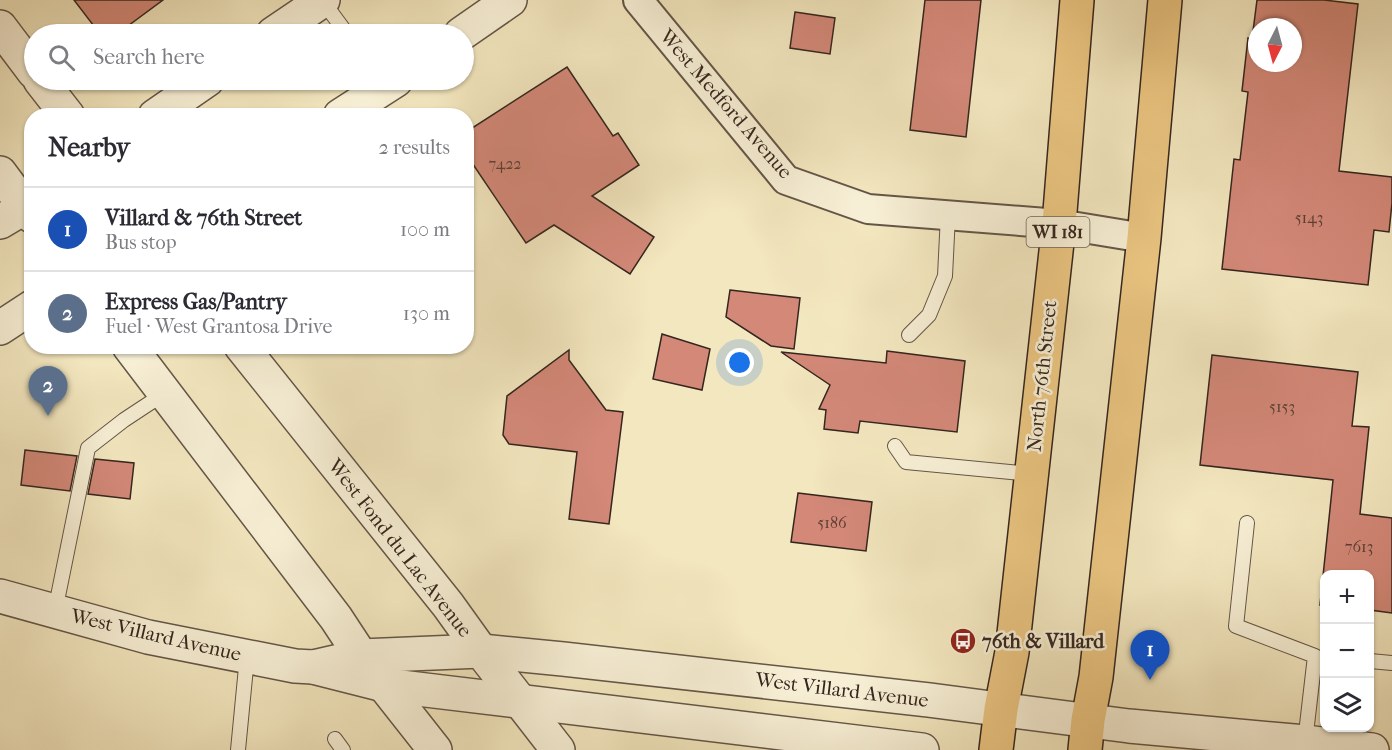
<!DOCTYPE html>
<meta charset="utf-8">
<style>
:root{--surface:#fff;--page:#f7f7f7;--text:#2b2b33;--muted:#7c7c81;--line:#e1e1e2;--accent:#0f766e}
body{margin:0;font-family:"IM FELL French Canon",serif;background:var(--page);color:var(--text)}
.controls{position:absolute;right:18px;bottom:18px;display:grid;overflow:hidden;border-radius:12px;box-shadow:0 2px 4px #0004}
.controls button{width:54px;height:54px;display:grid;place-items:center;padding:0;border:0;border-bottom:2px solid var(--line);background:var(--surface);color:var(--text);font:30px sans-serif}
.compass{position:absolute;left:1248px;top:18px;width:54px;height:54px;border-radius:50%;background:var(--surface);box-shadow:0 2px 4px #0004;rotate:186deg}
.you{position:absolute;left:740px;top:363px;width:21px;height:21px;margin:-15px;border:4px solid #fff;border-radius:50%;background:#1a73e8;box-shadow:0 0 0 9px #1a73e833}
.badge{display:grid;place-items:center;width:39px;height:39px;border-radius:50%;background:var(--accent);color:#fff;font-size:20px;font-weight:700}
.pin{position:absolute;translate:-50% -50px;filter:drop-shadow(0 2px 3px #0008)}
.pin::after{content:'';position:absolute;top:32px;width:21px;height:18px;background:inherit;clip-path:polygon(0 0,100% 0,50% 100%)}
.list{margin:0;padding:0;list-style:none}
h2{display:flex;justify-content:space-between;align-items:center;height:78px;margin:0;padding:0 24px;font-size:26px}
h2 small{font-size:20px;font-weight:400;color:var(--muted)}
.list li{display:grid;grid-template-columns:39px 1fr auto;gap:18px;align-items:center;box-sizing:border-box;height:84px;padding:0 24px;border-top:2px solid var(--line)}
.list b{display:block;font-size:22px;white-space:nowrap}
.list p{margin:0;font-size:20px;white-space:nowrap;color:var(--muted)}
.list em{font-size:20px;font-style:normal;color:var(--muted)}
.icon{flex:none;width:33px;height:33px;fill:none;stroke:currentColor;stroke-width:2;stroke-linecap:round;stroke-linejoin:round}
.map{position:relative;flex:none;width:1392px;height:750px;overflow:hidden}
.search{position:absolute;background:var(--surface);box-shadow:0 2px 4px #0004;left:24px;top:24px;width:450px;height:66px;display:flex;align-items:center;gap:15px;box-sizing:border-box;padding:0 21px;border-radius:33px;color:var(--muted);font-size:22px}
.panel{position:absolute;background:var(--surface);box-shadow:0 2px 4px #0004;left:24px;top:108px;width:450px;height:246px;border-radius:24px}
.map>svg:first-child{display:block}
.building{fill:#d38878;stroke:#34261f;stroke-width:1.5;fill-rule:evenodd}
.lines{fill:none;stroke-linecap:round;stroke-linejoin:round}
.service-casing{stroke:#645647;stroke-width:16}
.minor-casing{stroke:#645647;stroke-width:32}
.tertiary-casing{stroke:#645647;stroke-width:36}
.primary-casing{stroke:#34261f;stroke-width:36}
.service{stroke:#f7efd5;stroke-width:14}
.minor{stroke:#f7efd5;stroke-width:28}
.tertiary{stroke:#f7efd5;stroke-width:33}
.primary{stroke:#eac480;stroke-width:33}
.labels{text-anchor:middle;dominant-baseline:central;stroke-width:5;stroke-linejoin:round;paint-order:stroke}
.number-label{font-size:16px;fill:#5c3e35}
.shield{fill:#f7efd5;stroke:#6e6256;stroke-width:1.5}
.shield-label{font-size:18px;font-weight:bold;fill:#34261f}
.street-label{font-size:20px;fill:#34261f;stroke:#f7efd5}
.poi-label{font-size:20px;font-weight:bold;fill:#34261f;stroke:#f7efd5;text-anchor:start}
</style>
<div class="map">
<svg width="1392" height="750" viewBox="0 0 1392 750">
<rect width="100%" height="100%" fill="#f3e7bf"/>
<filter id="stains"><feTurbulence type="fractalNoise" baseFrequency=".00333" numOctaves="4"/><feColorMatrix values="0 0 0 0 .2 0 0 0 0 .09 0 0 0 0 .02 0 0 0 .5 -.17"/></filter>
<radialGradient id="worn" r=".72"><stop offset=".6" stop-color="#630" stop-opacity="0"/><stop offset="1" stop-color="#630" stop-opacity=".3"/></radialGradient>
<g class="building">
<path d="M 74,0 L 163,0 L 117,34 L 100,34 Z"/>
<path d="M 925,0 L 981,0 L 966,137 L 910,130 Z"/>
<path d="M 1257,0 L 1324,0 L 1358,4 L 1339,171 L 1392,177 L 1392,203 L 1389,232 L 1374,230 L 1368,285 L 1222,269 L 1234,159 L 1240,160 L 1248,92 L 1242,91 L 1248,38 L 1252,39 ZM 1257,27 L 1293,27 L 1293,63 L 1257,63 Z"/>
<path d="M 795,12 L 835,18 L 830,54 L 790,48 Z"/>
<path d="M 567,67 L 613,136 L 618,133 L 639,165 L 592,196 L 654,237 L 630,274 L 554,225 L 526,243 L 466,154 L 466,132 Z"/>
<path d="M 730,290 L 800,298 L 794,349 L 771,346 L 726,317 Z"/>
<path d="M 662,334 L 710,349 L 702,390 L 653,379 Z"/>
<path d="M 569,350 L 569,360 L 606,410 L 623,412 L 609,524 L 569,519 L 577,452 L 509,444 L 503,435 L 507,396 Z"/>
<path d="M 887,351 L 965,361 L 957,432 L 860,421 L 858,433 L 824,429 L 826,410 L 819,409 L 830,385 L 781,352 L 886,363 Z"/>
<path d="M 1212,355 L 1358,372 L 1352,426 L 1369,427 L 1360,514 L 1392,518 L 1392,613 L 1370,610 L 1370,574 L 1324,574 L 1324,605 L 1320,605 L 1333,480 L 1200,465 Z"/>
<path d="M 25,450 L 77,456 L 70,491 L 21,485 Z"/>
<path d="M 95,459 L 134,463 L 130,499 L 88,494 Z"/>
<path d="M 798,493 L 872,502 L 866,551 L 791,542 Z"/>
</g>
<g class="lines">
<g class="service-casing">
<g id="service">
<path d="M 322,0 L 347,34"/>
<path d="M 909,335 L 929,315 L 945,276 L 948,215"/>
<path d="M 895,446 L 906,462 L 1031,474"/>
<path d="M 1247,523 L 1236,626 L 1315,656 L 1305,742"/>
<path d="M 55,611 L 88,448 L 124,420 L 165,393"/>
<path d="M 1370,661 L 1392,663"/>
<path d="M 335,739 L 343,750"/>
<path d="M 238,750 L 247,657"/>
</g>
</g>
<g class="minor-casing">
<path id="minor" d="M 638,0 L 786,180 L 868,209 L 1059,224 L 1144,238"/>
</g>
<g class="tertiary-casing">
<g id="tertiary">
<path d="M 0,27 L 34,72"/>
<path d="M 273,34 L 323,0"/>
<path d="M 461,34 L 510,0"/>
<path d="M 40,80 L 68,116"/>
<path d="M 155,116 L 207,80"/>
<path d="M 340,116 L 396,80"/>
<path d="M 0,173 L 32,216"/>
<path d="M 0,222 L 32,203"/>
<path d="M 0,328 L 32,307"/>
<path d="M 129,346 L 336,618 L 361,656 L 435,750"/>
<path d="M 241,346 L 448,605 L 481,651 L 558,750"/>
<path d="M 0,596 L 148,637 L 295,666 L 313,667 L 384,685 L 922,750"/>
<path d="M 313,667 L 361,656 L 481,651 L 563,659 L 929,700 L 1129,726 L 1305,742 L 1372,750"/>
</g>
</g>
<g class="primary-casing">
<g id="primary">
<path d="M 996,750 L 1001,709 L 1012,652 L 1059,224 L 1077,0"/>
<path d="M 1085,750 L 1088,720 L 1096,677 L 1144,238 L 1165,0"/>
</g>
</g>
<use href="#service" class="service"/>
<use href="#minor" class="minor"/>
<use href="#tertiary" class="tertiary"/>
<use href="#primary" class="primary"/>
</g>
<defs>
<g id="bus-disc" transform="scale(1.35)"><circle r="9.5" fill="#8f2418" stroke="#f7efd5"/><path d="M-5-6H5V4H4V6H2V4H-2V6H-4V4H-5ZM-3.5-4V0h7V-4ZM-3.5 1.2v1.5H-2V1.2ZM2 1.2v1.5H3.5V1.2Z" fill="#fff"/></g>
</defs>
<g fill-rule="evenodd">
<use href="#bus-disc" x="963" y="641"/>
</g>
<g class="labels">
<g class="number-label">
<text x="505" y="163">7422</text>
<text x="1309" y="217">5143</text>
<text x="1282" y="406">5153</text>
<text x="832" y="522">5186</text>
<text x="1359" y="546">7613</text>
</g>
<rect class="shield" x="1026.5" y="217" width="63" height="30" rx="4.5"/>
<g class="shield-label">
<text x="1058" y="232">WI 181</text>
</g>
<g class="street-label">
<text transform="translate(726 104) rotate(49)">West Medford Avenue</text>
<text transform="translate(1042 376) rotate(-84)">North 76th Street</text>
<text transform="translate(400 548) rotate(52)">West Fond du Lac Avenue</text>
<text transform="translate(156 635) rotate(13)">West Villard Avenue</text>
<text transform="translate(842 690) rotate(7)">West Villard Avenue</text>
</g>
<g class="poi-label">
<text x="982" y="641">76th &amp; Villard</text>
</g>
</g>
<rect width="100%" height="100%" filter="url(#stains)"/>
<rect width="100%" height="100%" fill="url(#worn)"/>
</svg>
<div class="controls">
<button>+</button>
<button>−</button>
<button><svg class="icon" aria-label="layers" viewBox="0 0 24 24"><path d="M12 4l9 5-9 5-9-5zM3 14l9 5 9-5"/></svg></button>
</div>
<svg class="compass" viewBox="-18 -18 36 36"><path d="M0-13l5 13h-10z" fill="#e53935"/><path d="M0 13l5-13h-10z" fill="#7c7c81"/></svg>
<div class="you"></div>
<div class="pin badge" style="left:1150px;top:680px;background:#1a4fb4">1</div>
<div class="pin badge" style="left:48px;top:416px;background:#5c6f8a">2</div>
<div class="search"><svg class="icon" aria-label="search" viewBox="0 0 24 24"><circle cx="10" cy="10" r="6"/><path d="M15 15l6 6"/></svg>Search here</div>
<section class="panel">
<h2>Nearby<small>2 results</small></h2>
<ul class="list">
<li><span class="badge" style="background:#1a4fb4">1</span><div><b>Villard &amp; 76th Street</b><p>Bus stop</p></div><em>100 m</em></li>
<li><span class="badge" style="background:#5c6f8a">2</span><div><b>Express Gas/Pantry</b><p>Fuel · West Grantosa Drive</p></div><em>130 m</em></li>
</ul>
</section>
</div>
